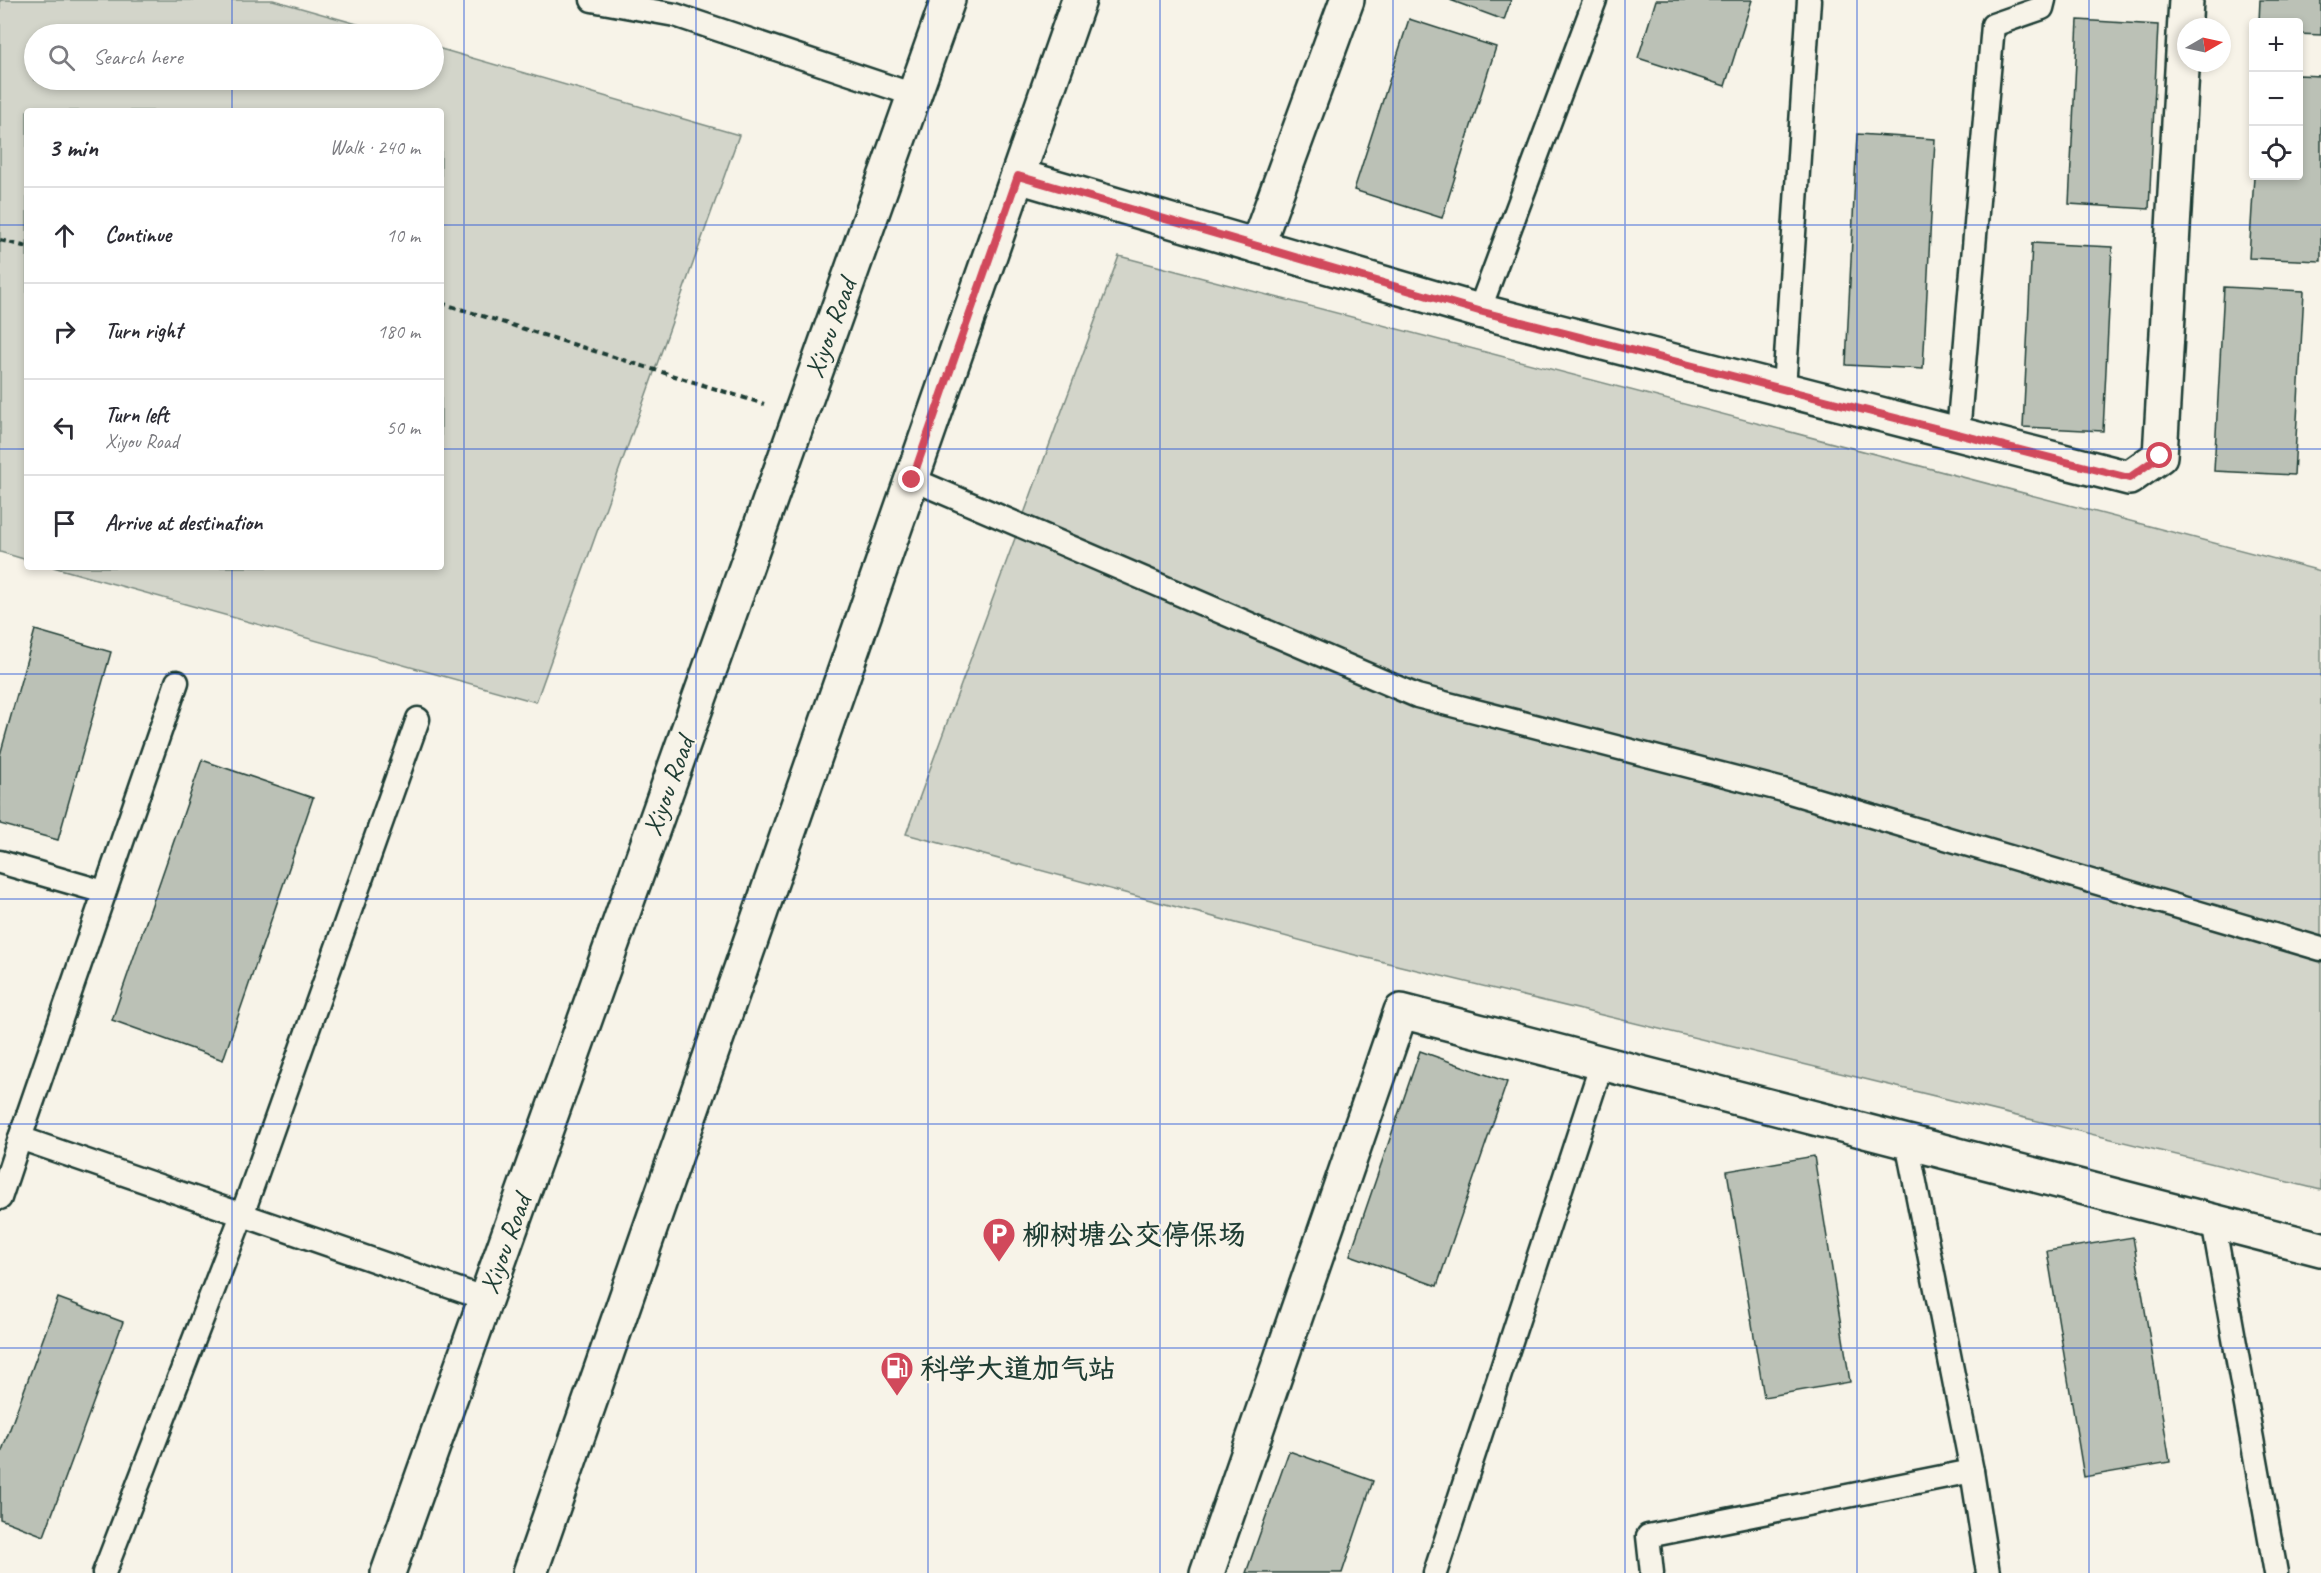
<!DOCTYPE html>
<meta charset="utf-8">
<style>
:root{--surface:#fff;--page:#f2f2f3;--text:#2b2b33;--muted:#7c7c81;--line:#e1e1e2}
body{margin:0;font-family:Caveat,"LXGW WenKai TC",sans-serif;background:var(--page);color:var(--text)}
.controls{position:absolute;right:18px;top:18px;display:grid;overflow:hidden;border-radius:6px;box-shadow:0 3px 9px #0003}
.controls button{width:54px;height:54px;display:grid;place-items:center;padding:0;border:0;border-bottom:2px solid var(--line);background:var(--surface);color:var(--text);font:30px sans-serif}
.compass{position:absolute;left:2177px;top:18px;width:54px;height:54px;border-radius:50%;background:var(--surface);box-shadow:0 3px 9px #0003;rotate:81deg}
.stop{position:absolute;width:18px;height:18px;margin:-14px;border:4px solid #d1495b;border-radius:50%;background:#fff}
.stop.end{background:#d1495b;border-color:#fff;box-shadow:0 2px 6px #0008}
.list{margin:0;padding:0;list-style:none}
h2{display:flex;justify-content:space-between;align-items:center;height:78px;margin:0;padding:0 24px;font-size:26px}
h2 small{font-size:20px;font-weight:400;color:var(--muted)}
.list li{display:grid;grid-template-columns:39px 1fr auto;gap:18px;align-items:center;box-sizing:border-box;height:96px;padding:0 24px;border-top:2px solid var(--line)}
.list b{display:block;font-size:22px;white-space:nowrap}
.list p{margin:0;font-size:20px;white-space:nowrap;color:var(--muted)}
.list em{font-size:20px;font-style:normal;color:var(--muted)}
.icon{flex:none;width:33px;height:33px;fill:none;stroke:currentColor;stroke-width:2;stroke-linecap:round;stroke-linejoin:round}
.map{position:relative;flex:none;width:2321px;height:1573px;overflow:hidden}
.search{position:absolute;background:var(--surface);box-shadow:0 3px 9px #0003;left:24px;top:24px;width:420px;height:66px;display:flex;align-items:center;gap:15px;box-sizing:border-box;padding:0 21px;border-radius:33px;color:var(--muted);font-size:22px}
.panel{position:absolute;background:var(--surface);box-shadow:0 3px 9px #0003;left:24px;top:108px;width:420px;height:462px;border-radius:6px}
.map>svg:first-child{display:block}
.green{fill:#d3d5ca;stroke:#79897f;stroke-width:1.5}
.building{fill:#bbc1b6;stroke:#1f3d34;stroke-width:1.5}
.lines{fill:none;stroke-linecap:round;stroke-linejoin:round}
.service-casing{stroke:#1f3d34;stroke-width:27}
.minor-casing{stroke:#1f3d34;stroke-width:38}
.primary-casing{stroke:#1f3d34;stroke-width:38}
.path{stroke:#1f3d34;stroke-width:4;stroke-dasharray:6 4.5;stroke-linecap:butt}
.service{stroke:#f7f3e8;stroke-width:22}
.minor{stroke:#f7f3e8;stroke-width:33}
.primary{stroke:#f7f3e8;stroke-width:33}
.route{stroke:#d1495b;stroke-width:8}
.grid{fill:none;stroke:#1d4ed8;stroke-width:1.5;stroke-opacity:0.55}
.labels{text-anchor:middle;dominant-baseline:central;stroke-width:4.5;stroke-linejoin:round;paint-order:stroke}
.street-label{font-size:28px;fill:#1f3d34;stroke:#f7f3e8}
.poi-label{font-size:28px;font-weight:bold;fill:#1f3d34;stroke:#f7f3e8;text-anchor:start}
</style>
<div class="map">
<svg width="2321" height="1573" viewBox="0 0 2321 1573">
<rect width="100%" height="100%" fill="#f7f3e8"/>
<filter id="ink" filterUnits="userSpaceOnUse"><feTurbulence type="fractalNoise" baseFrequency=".0167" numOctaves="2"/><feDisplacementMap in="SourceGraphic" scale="12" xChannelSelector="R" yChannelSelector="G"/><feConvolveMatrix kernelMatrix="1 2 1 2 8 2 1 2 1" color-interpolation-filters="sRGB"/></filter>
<g filter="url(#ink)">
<g class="green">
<path d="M 0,0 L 273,0 L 392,34 L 34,34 L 34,80 L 434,80 L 434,47 L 739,135 L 536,702 L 53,567 L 441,567 L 441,111 L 27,111 L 27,560 L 0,552 Z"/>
<path d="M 1119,256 L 2321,571 L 2321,1190 L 1347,953 L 906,834 Z"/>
</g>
<g class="building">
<path d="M 1450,0 L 1511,0 L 1504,20 Z"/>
<path d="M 1656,0 L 1752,0 L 1725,86 L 1638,58 Z"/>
<path d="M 2260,0 L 2321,0 L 2321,35 L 2298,34 L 2298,22 L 2259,22 Z"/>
<path d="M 1409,19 L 1496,47 L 1442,218 L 1354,190 Z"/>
<path d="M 2078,20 L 2158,25 L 2149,209 L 2069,204 Z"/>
<path d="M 2298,75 L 2321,76 L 2321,261 L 2249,258 L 2254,176 L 2298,176 Z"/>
<path d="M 1857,134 L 1935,139 L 1923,369 L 1846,365 Z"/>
<path d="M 2032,243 L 2112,247 L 2103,431 L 2023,427 Z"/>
<path d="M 2224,287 L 2304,291 L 2294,475 L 2214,471 Z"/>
<path d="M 35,630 L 111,652 L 58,840 L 0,824 L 0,755 Z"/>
<path d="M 202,760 L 313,798 L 223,1060 L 112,1020 Z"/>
<path d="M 1420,1051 L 1507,1082 L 1437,1286 L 1350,1255 Z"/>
<path d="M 1814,1156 L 1850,1382 L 1764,1397 L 1727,1171 Z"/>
<path d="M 2133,1237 L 2170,1462 L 2084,1477 L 2047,1251 Z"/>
<path d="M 58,1298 L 123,1322 L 44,1536 L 0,1519 L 0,1456 Z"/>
<path d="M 1289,1451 L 1373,1481 L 1342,1573 L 1246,1573 Z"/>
</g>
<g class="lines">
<g class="service-casing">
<g id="service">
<path d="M 592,0 L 675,15 L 914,95"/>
<path d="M 1479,311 L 1595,0"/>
<path d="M 1784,389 L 1809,0"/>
<path d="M 1958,434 L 1993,25 L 2042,8 L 2044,0"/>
<path d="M 912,479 L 1417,696 L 1783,790 L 2321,949"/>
<path d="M 177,682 L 20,1138 L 486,1299"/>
<path d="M 0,862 L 104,892"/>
<path d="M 1907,1142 L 1972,1471"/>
<path d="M 0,1198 L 20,1138"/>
<path d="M 2213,1221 L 2276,1573"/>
<path d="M 104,1573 L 242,1215 L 418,719"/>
<path d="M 1435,1573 L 1602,1063"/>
<path d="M 1652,1573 L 1648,1536 L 1972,1471 L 1988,1573"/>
</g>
</g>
<g class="minor-casing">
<g id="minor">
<path d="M 1018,176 L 1479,311 L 2129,478 L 2160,456 L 2186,0"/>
<path d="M 1257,246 L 1347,0"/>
<path d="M 1207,1573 L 1401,1011 L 2321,1249"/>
</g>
</g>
<g class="primary-casing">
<g id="primary">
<path d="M 388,1573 L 948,0"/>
<path d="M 530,1573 L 1079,0"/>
</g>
</g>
<g class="path">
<path d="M 0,240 L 27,247"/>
<path d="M 441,303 L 764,404"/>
</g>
<use href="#service" class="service"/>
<use href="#minor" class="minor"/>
<use href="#primary" class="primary"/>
</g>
</g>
<g class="lines" filter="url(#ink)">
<path class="route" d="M 912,480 L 1018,176 L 1479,311 L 2129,478 L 2160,456"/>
</g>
<path class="grid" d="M 232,0 L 232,34M 464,0 L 464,1573M 696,0 L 696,1573M 928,0 L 928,1573M 1160,0 L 1160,1573M 1393,0 L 1393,1573M 1625,0 L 1625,1573M 1857,0 L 1857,1573M 2089,0 L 2089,1573M 232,80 L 232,111M 0,225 L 27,225M 441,225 L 2321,225M 0,449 L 27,449M 441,449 L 2321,449M 232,567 L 232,1573M 0,674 L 2321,674M 0,899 L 2321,899M 0,1124 L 2321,1124M 0,1348 L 2321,1348"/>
<defs>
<g id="parking-pin" transform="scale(1.725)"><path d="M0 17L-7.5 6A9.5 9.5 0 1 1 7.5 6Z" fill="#d1495b" stroke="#f7f3e8"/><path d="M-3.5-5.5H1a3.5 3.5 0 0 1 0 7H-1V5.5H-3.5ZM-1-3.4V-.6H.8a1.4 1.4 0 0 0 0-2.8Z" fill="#fff"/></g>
<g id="fuel-pin" transform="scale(1.725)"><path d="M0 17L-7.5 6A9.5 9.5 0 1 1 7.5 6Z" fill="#d1495b" stroke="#f7f3e8"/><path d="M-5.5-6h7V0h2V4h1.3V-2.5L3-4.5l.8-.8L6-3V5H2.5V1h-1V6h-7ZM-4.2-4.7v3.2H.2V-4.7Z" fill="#fff"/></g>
</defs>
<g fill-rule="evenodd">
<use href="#parking-pin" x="999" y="1234"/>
<use href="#fuel-pin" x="897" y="1368"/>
</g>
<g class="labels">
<g class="street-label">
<text transform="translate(830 328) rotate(-70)">Xiyou Road</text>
<text transform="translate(668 786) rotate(-70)">Xiyou Road</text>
<text transform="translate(505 1244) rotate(-70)">Xiyou Road</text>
</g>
<g class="poi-label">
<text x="1022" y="1234">柳树塘公交停保场</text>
<text x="920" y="1368">科学大道加气站</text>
</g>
</g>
</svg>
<div class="controls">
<button>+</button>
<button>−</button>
<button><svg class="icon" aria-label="locate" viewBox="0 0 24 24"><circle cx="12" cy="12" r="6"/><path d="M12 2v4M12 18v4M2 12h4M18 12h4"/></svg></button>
</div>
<svg class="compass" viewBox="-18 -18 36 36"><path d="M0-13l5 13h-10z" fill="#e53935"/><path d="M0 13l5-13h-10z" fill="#7c7c81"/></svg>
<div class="stop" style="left:2160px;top:456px"></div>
<div class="stop end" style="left:912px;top:480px"></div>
<div class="search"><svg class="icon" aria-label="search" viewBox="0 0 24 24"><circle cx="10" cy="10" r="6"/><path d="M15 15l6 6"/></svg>Search here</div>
<section class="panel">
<h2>3 min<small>Walk · 240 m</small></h2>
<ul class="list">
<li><svg class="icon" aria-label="ahead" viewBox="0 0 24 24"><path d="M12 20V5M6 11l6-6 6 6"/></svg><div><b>Continue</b></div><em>10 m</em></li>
<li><svg class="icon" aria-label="right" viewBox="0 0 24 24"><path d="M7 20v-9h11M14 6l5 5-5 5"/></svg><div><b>Turn right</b></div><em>180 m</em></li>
<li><svg class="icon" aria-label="left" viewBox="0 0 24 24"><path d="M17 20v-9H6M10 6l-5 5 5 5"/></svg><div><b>Turn left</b><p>Xiyou Road</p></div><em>50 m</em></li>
<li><svg class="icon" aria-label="arrive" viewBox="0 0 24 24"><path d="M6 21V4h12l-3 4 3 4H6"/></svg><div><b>Arrive at destination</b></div></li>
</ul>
</section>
</div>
